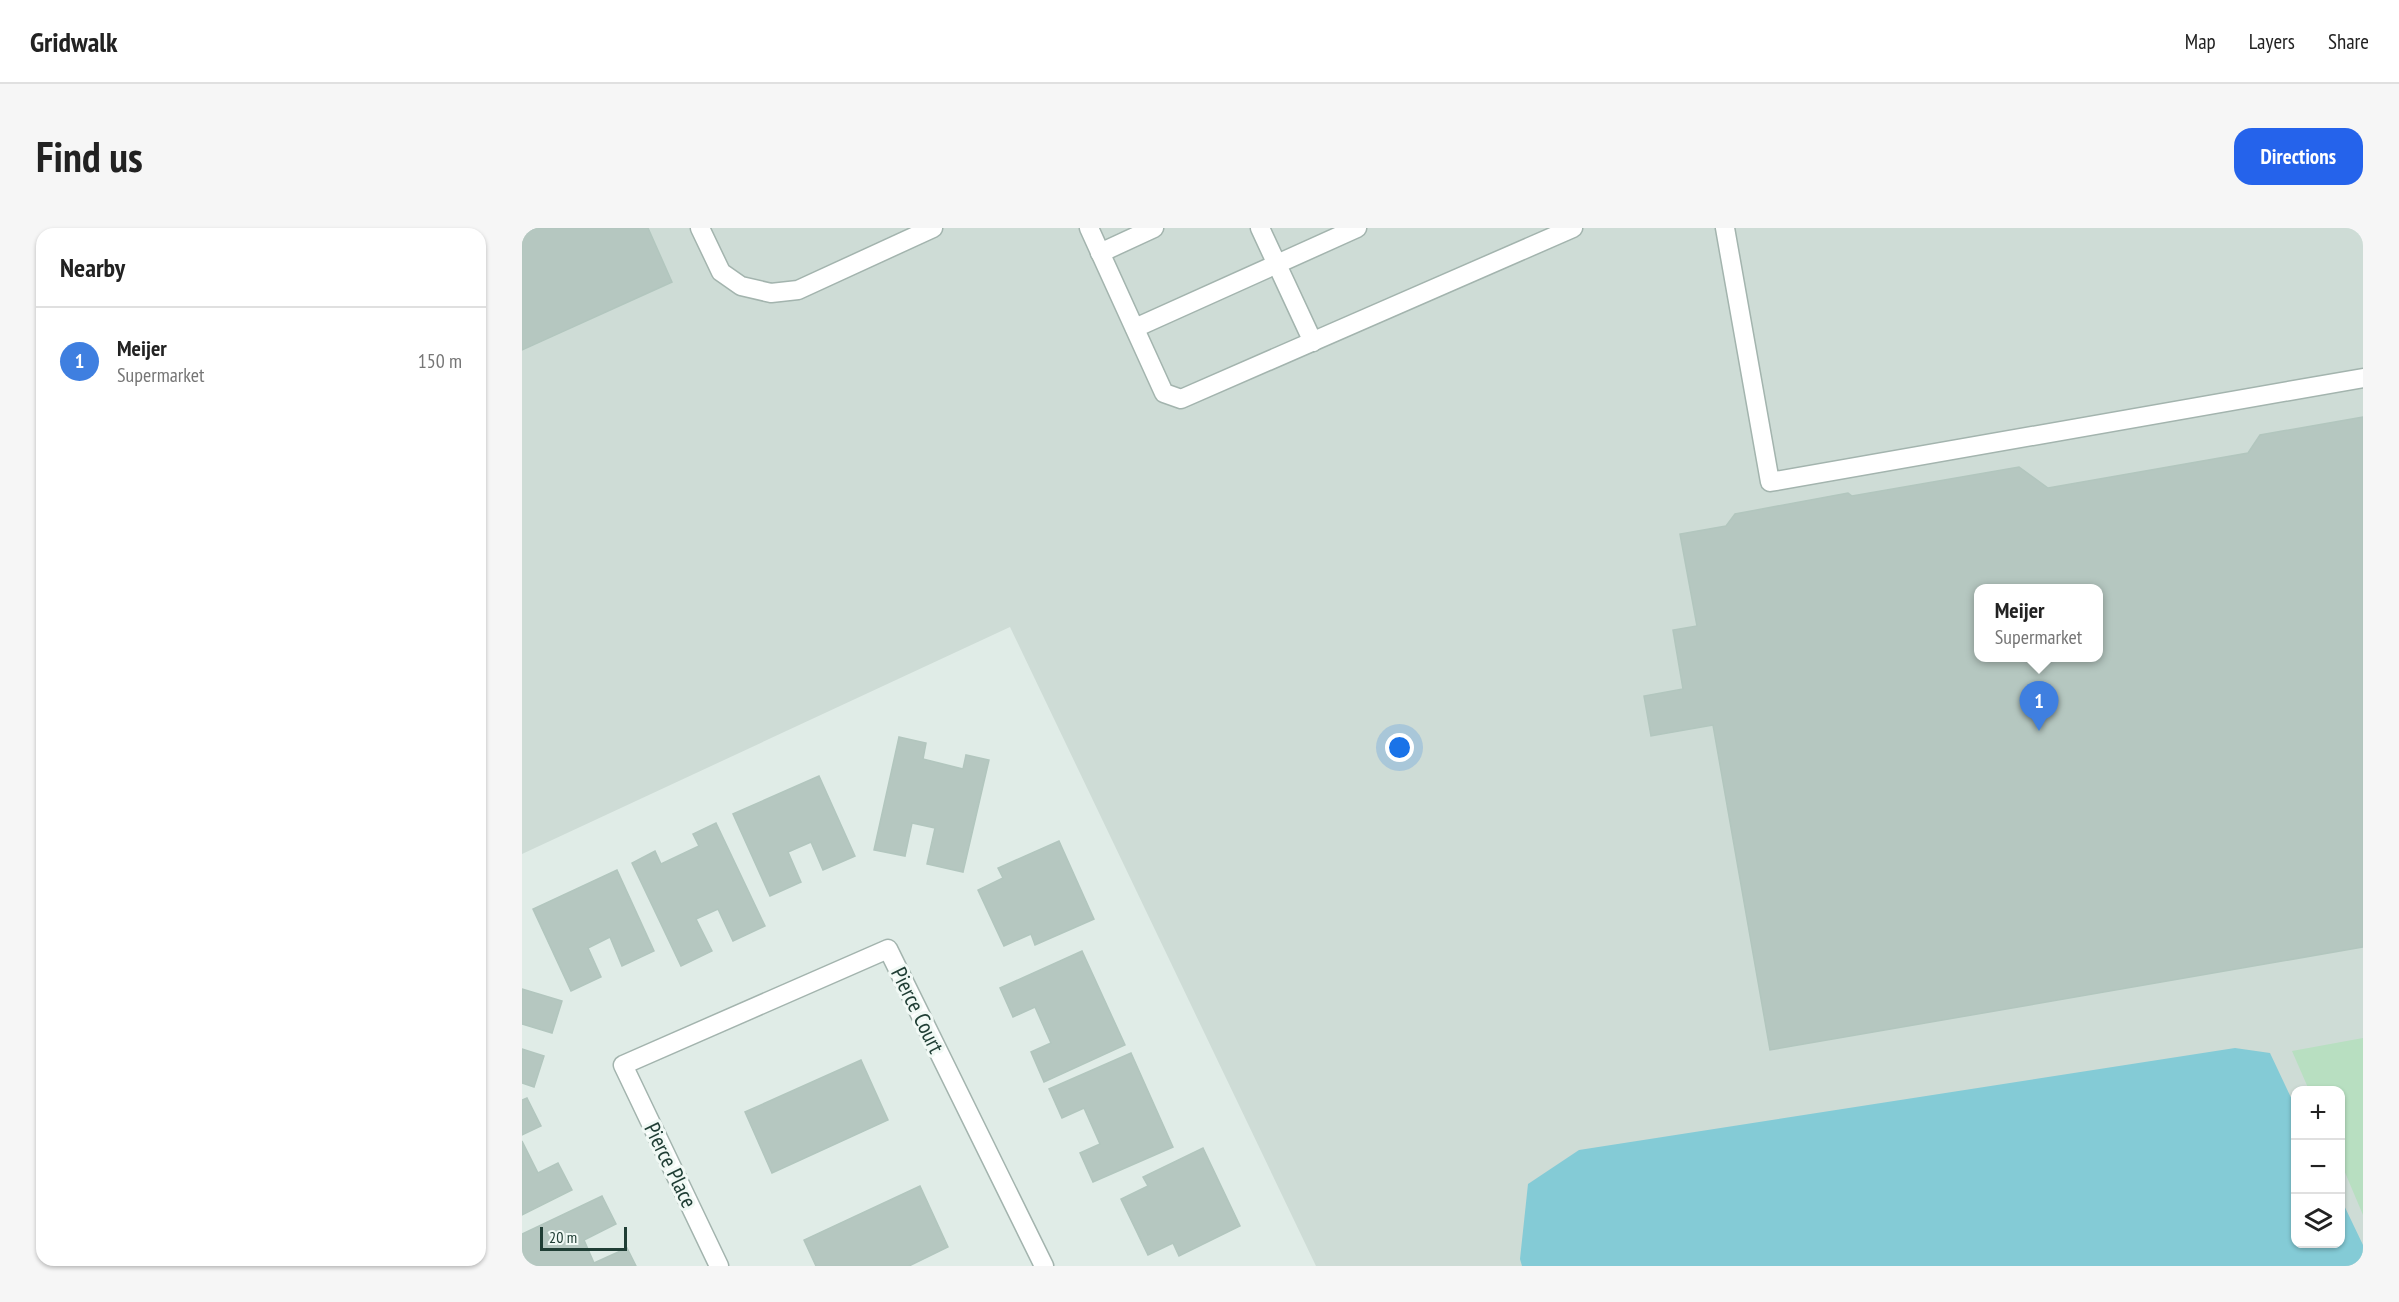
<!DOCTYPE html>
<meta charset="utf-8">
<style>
:root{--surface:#fff;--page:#f6f6f6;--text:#222;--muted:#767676;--line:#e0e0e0;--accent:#2563eb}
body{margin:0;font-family:"PT Sans Narrow",sans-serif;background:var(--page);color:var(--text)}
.controls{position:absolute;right:18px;bottom:18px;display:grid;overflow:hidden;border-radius:12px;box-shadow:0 2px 4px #0004}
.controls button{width:54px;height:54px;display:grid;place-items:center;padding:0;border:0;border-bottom:2px solid var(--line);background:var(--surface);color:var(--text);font:30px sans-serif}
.scale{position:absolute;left:18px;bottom:15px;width:87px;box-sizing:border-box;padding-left:6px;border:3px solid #203e35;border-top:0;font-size:16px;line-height:21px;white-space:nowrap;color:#203e35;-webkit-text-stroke:4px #f1f9f5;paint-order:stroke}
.you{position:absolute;left:878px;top:520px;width:21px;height:21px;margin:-15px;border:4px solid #fff;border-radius:50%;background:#1a73e8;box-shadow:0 0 0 9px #1a73e833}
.badge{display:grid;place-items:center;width:39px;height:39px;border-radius:50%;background:var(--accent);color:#fff;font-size:20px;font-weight:700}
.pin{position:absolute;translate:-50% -50px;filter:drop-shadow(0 2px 3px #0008)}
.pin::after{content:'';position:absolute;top:32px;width:21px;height:18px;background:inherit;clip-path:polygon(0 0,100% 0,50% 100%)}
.popup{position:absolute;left:1452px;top:356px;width:129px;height:78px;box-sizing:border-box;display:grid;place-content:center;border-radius:12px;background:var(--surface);filter:drop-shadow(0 2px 4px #0005);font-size:20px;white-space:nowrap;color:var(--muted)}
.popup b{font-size:22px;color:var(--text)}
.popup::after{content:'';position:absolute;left:50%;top:100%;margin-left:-12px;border:12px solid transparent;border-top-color:var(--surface)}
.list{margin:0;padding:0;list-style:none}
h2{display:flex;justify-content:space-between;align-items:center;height:78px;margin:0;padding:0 24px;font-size:26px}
h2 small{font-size:20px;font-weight:400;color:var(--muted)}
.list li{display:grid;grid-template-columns:39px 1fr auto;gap:18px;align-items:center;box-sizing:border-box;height:108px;padding:0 24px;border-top:2px solid var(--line)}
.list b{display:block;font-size:22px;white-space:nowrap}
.list p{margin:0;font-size:20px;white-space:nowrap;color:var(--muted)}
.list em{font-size:20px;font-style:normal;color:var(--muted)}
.icon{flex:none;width:33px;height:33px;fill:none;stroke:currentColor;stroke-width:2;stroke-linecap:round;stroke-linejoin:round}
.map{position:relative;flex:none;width:1841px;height:1038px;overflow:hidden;border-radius:18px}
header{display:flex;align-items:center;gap:36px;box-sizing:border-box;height:84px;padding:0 30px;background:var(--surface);border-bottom:2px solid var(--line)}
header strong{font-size:28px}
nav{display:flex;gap:33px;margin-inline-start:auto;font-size:21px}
.intro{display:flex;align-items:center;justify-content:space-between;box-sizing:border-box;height:144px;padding:0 36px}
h1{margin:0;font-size:42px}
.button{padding:15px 27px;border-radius:18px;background:var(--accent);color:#fff;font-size:21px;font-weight:700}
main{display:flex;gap:36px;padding:0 36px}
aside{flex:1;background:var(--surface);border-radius:18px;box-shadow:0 2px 4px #0004}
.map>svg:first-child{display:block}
.built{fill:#cedcd6;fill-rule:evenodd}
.green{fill:#b8dfc1}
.water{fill:#84cbd6}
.building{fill:#b5c7c0;stroke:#b2c6be;stroke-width:1.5;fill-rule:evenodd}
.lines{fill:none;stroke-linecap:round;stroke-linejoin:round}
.minor-casing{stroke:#a3b4ae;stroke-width:21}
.minor{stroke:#fff;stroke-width:18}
.labels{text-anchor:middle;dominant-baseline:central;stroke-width:6;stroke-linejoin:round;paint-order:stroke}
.street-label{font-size:22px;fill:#203e35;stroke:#f1f9f5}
</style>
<header>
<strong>Gridwalk</strong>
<nav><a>Map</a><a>Layers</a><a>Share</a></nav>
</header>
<div class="intro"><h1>Find us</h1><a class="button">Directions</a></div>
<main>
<aside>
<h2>Nearby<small></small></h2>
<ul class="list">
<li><span class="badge" style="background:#3f7fe0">1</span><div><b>Meijer</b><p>Supermarket</p></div><em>150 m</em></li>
</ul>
</aside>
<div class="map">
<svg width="1841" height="1038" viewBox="0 0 1841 1038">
<rect width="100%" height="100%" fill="#e0ece7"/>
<path class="built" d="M 0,0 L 1841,0 L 1841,1038 L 794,1038 L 488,399 L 0,626 ZM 1457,360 L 1577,360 L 1577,430 L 1457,430 ZM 1774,862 L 1818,862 L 1818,1016 L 1774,1016 Z"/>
<path class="green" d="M 1841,810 L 1841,987 L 1819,935 L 1818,862 L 1787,862 L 1770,823 Z"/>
<path class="water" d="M 1713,820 L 1748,825 L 1773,878 L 1774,1016 L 1818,1016 L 1819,971 L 1841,1017 L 1841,1038 L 1000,1038 L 998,1031 L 1006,956 L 1057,922 Z"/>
<g class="building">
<path d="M 0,0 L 8,0 L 9,2 L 13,0 L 126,0 L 150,54 L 0,122 Z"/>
<path d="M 1841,189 L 1841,719 L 1248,822 L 1191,497 L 1129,508 L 1122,468 L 1161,461 L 1151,402 L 1175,398 L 1158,306 L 1204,298 L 1213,286 L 1326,265 L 1330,268 L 1497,239 L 1526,260 L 1726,225 L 1738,207 ZM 1457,360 L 1577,360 L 1577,430 L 1457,430 Z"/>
<path d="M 377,509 L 404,515 L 401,531 L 441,541 L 444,527 L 467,532 L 441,644 L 405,636 L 413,600 L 390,595 L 383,628 L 352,622 Z"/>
<path d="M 297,548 L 333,628 L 301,642 L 289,614 L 266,624 L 279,654 L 248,668 L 211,586 Z"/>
<path d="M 194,595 L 243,698 L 211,713 L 196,681 L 174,691 L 190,723 L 159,738 L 110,635 L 133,623 L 139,636 L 177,618 L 171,606 Z"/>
<path d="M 537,613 L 572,691 L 513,717 L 509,706 L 482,718 L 456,662 L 481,650 L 476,640 Z"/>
<path d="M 95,642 L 132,723 L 100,738 L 88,709 L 66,720 L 79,749 L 49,763 L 11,681 Z"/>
<path d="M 560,723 L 603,817 L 522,854 L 509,824 L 529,815 L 513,779 L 491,789 L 478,760 Z"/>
<path d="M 0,761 L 40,773 L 30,805 L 0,796 Z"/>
<path d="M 0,821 L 22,828 L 12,859 L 0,855 Z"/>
<path d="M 609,825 L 651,919 L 571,954 L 558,925 L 578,916 L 562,880 L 540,890 L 527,861 Z"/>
<path d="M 339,832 L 366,892 L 250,945 L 223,884 Z"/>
<path d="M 5,870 L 19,898 L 0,907 L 0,872 Z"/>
<path d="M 0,913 L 16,945 L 36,935 L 50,962 L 0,987 Z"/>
<path d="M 681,920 L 718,998 L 657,1028 L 651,1015 L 626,1027 L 599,971 L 626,958 L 621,949 Z"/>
<path d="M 398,958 L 426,1019 L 387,1038 L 294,1038 L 282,1012 Z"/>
<path d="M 80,968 L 94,996 L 62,1012 L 72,1035 L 105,1020 L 114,1038 L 1,1038 L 0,1006 Z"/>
</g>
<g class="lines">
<g class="minor-casing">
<g id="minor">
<path d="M 178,0 L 199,44 L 219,58 L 249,65 L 276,62 L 411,0"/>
<path d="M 567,0 L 642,165 L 659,171 L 1051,0"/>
<path d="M 738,0 L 791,114"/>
<path d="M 1203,0 L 1248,254 L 1841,150"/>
<path d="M 578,25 L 632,0"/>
<path d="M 613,100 L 835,0"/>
<path d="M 197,1038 L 101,837 L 366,721 L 522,1038"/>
</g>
</g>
<use href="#minor" class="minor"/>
</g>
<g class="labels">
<g class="street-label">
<text transform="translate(396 782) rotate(64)">Pierce Court</text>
<text transform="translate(149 937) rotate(64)">Pierce Place</text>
</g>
</g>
</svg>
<div class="controls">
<button>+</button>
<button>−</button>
<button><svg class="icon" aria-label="layers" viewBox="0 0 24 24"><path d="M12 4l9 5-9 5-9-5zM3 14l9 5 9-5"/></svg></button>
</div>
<div class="scale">20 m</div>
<div class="you"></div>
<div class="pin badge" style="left:1517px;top:503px;background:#3f7fe0">1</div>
<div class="popup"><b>Meijer</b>Supermarket</div>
</div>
</main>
